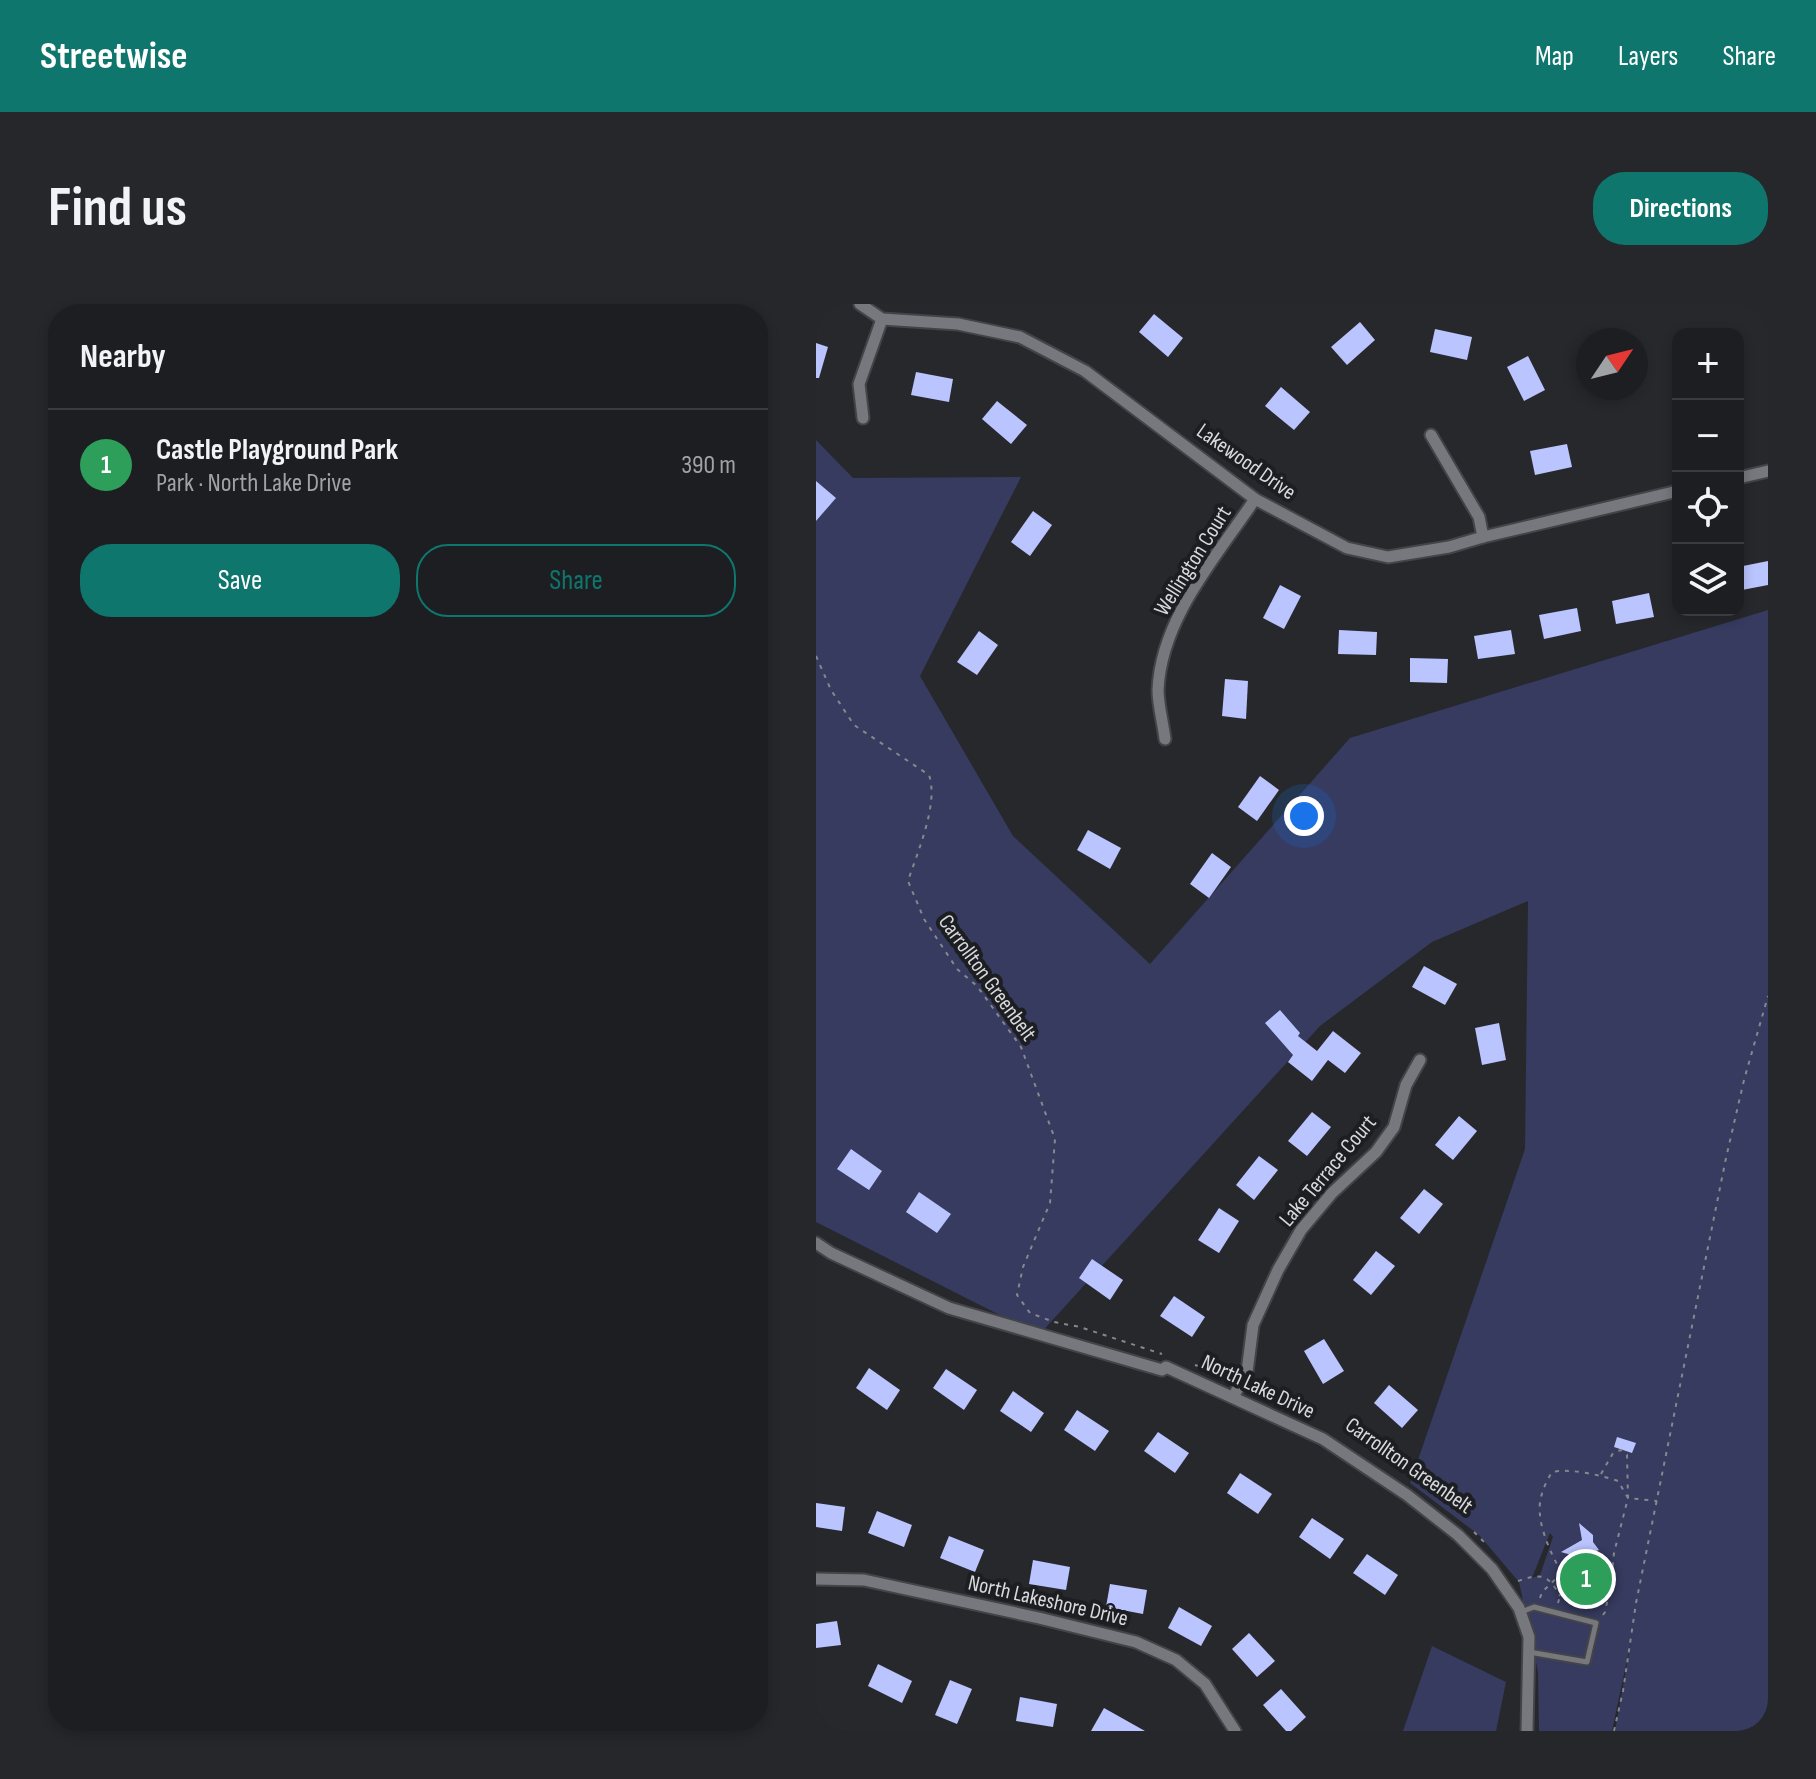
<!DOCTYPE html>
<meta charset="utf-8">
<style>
:root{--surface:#1d1e21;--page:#25272a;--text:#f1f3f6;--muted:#a0a2a5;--line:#3b3c3f;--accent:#0f766e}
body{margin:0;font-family:"Sofia Sans Condensed",sans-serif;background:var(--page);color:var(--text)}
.controls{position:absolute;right:24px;top:24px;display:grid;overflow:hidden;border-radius:16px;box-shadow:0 4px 12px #0003}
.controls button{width:72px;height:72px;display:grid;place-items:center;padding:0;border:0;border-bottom:2px solid var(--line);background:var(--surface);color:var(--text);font:40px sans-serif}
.compass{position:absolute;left:760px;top:24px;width:72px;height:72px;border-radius:50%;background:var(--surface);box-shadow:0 4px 12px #0003;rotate:55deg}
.you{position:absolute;left:488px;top:512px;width:28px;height:28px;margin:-20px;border:6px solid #fff;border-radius:50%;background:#1a73e8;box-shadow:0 0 0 12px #1a73e833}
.badge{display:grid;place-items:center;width:52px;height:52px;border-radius:50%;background:var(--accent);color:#fff;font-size:26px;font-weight:700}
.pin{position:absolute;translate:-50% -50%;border:4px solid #fff;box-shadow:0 2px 8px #0006}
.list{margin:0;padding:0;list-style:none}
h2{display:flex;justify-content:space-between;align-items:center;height:104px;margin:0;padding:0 32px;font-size:34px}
h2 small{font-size:26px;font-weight:400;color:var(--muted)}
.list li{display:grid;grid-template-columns:52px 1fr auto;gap:24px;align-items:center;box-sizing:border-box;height:112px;padding:0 32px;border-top:2px solid var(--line)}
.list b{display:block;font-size:30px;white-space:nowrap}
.list p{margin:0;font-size:26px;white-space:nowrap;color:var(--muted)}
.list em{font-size:26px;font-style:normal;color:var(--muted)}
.actions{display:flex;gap:16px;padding:24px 32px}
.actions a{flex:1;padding:18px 0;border:2px solid var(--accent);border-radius:32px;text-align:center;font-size:28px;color:var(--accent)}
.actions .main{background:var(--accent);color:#fff}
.icon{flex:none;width:44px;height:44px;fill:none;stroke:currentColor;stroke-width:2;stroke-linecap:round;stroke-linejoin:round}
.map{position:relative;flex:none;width:952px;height:1427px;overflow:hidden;border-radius:32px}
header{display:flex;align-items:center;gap:48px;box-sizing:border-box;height:112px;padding:0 40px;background:var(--accent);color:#fff}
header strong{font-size:38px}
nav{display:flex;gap:44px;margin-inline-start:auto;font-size:28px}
.intro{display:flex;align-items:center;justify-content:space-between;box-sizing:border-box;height:192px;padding:0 48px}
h1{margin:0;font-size:56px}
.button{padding:20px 36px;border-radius:32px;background:var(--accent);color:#fff;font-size:28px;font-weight:700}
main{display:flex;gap:48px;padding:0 48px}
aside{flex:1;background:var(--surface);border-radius:32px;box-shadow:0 4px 12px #0003}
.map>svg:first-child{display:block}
.green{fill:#363b5f;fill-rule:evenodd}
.building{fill:#bac4fe}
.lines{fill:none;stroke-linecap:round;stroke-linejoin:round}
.service-casing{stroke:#444448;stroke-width:9}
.minor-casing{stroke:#444448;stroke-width:15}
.path{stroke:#87888c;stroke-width:2;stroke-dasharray:4 6;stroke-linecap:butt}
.service{stroke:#77787d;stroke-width:5}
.minor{stroke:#77787d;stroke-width:11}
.labels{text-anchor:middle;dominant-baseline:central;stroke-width:8;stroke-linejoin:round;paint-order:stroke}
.street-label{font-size:22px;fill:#d8d9dc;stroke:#1d1e22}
</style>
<header>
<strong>Streetwise</strong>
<nav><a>Map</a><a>Layers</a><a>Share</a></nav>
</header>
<div class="intro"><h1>Find us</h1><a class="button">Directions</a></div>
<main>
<aside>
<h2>Nearby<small></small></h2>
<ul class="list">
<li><span class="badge" style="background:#2e9e5b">1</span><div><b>Castle Playground Park</b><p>Park · North Lake Drive</p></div><em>390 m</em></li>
</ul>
<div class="actions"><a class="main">Save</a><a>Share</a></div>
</aside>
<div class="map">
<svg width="952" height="1427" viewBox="0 0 952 1427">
<rect width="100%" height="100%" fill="#27282c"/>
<g class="green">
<path d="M 0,136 L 37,174 L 205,173 L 104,372 L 197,532 L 334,660 L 534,434 L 952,306 L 952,1427 L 799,1427 L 816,1332 L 796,1427 L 723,1427 L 722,1368 L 703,1278 L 663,1231 L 594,1179 L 709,845 L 712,597 L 616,638 L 504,722 L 223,1031 L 0,918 ZM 734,1229 L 737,1233 L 724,1271 L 716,1274 Z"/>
<path d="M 616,1342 L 690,1378 L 680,1427 L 587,1427 Z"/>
</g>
<g class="building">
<path d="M 338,10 L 367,34 L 352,53 L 323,28 Z"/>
<path d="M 544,18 L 559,36 L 531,61 L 515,43 Z"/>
<path d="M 619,25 L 656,33 L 651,56 L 614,48 Z"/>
<path d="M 0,39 L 12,43 L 3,74 L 0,74 Z"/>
<path d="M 712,52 L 729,86 L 708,97 L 691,63 Z"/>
<path d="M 100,68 L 137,75 L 133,98 L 95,91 Z"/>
<path d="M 465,83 L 494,108 L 478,126 L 449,102 Z"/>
<path d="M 181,97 L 211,121 L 195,140 L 166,115 Z"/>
<path d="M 751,140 L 756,163 L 719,171 L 714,147 Z"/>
<path d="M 0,177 L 20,194 L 0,217 Z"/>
<path d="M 217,207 L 236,221 L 214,252 L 195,238 Z"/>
<path d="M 952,257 L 952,281 L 926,286 L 922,263 Z"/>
<path d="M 464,281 L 485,292 L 468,325 L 447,314 Z"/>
<path d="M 833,289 L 838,313 L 800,320 L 796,297 Z"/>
<path d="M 761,304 L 765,327 L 728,335 L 723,311 Z"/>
<path d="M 523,326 L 561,328 L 560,351 L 522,350 Z"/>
<path d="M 695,326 L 699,350 L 662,355 L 658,332 Z"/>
<path d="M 163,327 L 182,341 L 161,371 L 141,358 Z"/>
<path d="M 594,354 L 632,355 L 631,379 L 594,378 Z"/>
<path d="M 409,375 L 432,377 L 430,415 L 406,412 Z"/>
<path d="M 444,472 L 463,486 L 441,517 L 422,503 Z"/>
<path d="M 272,526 L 305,544 L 294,565 L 261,546 Z"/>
<path d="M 396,549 L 415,563 L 393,594 L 374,580 Z"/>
<path d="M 608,662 L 641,680 L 629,701 L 596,683 Z"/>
<path d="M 464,706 L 484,729 L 482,732 L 501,747 L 517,727 L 545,749 L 529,769 L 512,756 L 496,777 L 472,758 L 477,751 L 449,719 Z"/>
<path d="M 683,719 L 690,756 L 666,761 L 659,724 Z"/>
<path d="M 496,808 L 515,823 L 491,852 L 472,837 Z"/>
<path d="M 643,812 L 661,827 L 637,856 L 619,841 Z"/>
<path d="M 35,845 L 66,867 L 53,886 L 21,865 Z"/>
<path d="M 443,852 L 462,866 L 438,896 L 420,881 Z"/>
<path d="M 608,885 L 627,900 L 603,930 L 584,914 Z"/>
<path d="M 103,888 L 135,910 L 121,929 L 90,908 Z"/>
<path d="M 403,904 L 423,917 L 403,949 L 382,936 Z"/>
<path d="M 560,947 L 579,962 L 555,991 L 537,976 Z"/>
<path d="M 276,955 L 307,976 L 294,996 L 263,974 Z"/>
<path d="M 358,992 L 389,1013 L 376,1033 L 344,1012 Z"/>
<path d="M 508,1035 L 528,1067 L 507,1080 L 488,1047 Z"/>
<path d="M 53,1064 L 84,1086 L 71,1106 L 40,1084 Z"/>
<path d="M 130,1065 L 161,1086 L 148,1106 L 117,1084 Z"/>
<path d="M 573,1081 L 602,1106 L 586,1124 L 558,1099 Z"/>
<path d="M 197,1087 L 228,1109 L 215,1128 L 184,1107 Z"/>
<path d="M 261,1106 L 293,1127 L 279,1147 L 248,1126 Z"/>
<path d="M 342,1128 L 373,1149 L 359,1169 L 328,1147 Z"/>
<path d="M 801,1133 L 820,1139 L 816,1149 L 798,1143 Z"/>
<path d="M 424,1169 L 456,1190 L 442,1210 L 411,1189 Z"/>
<path d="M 0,1199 L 29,1203 L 26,1227 L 0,1223 Z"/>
<path d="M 61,1207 L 96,1221 L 88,1243 L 52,1229 Z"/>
<path d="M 496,1214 L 528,1235 L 514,1255 L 483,1233 Z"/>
<path d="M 763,1219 L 777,1231 L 777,1238 L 783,1246 L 762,1253 L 745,1248 L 766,1236 Z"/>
<path d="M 133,1232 L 168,1246 L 159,1268 L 124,1254 Z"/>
<path d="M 551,1250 L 582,1271 L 569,1291 L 537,1269 Z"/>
<path d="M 217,1256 L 254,1263 L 250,1286 L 213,1280 Z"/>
<path d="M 294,1280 L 331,1286 L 327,1310 L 290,1303 Z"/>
<path d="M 363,1303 L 396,1322 L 385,1342 L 352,1324 Z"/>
<path d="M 21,1317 L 25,1341 L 0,1344 L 0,1320 Z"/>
<path d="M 433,1329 L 459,1357 L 441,1373 L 416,1345 Z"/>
<path d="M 62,1360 L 96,1377 L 86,1399 L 52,1382 Z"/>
<path d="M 134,1376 L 156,1385 L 141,1420 L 119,1411 Z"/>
<path d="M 465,1385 L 490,1413 L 475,1427 L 470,1427 L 447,1401 Z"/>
<path d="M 204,1393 L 241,1400 L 237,1423 L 200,1417 Z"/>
<path d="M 288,1404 L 329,1427 L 275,1427 Z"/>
</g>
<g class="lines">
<g class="service-casing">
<path id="service" d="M 705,1308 L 718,1303 L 780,1319 L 771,1358 L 713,1348"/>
</g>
<g class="minor-casing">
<g id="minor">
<path d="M 44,0 L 66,15 L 142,20 L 204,33 L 269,67 L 439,195 L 531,244 L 572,253 L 633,243 L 667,233 L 862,187"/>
<path d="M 47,114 L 43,80 L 66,15"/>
<path d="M 615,131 L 663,213 L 667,233"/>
<path d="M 922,174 L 952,167"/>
<path d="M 349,435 C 347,419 342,401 342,386 C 345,314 401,252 439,195"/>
<path d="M 0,939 L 15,949 L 133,1004 L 346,1066 L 350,1063 L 507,1135 L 591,1191 L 642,1231 L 676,1265 L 703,1304 L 713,1333 L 711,1427"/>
<path d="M 417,1093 L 431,1068 L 437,1021 L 462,966 L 485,926 L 516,889 L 560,848 L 578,823 L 590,781 L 604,756"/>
<path d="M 0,1275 L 48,1276 L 223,1314 L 320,1338 L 360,1356 L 389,1380 L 419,1427"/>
</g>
</g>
<g class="path">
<path d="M 0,352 L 15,386 L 38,421 L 113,471 C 123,500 101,549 92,577 L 108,615 L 141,665 L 161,682 L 205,743 L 239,835 L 234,899 L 207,963 L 201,991 L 214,1009 L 238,1018 L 264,1023 L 346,1050"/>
<path d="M 379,1061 L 414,1072"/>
<path d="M 438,1082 L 488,1111"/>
<path d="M 785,1170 L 797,1149 L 805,1146 L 811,1151 L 812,1194 L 841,1197"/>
<path d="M 658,1228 L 668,1238"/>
<path d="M 702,1277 C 725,1269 732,1270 744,1292"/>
<path d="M 724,1294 L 726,1288 L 746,1269"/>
<path d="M 742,1299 L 744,1292 L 755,1283"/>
<path d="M 787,1311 L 789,1308 L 795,1279 L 798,1249 L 812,1194 L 802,1177 C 784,1171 754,1164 736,1168 C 728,1181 722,1196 724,1211 C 725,1231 748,1286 770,1291 C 779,1293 787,1287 794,1284"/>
<path d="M 798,1427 L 807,1387 L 820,1299 L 910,854 L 928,776 L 952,692"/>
</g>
<use href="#service" class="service"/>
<use href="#minor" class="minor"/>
</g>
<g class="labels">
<g class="street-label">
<text transform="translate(430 158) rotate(35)">Lakewood Drive</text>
<text transform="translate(377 257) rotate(-58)">Wellington Court</text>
<text transform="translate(171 674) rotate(54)">Carrollton Greenbelt</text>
<text transform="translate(512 867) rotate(-50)">Lake Terrace Court</text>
<text transform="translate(442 1083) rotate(25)">North Lake Drive</text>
<text transform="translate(593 1162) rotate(35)">Carrollton Greenbelt</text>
<text transform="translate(232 1297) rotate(13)">North Lakeshore Drive</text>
</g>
</g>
</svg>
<div class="controls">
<button>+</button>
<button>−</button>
<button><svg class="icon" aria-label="locate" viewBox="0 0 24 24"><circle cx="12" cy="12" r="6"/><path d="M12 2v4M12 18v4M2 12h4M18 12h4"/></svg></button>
<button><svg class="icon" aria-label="layers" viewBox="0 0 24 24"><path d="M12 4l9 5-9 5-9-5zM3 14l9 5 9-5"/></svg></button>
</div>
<svg class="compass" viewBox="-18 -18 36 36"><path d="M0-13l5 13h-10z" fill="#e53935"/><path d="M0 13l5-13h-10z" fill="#a0a2a5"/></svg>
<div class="you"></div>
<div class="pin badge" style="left:770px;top:1275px;background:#2e9e5b">1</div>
</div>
</main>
